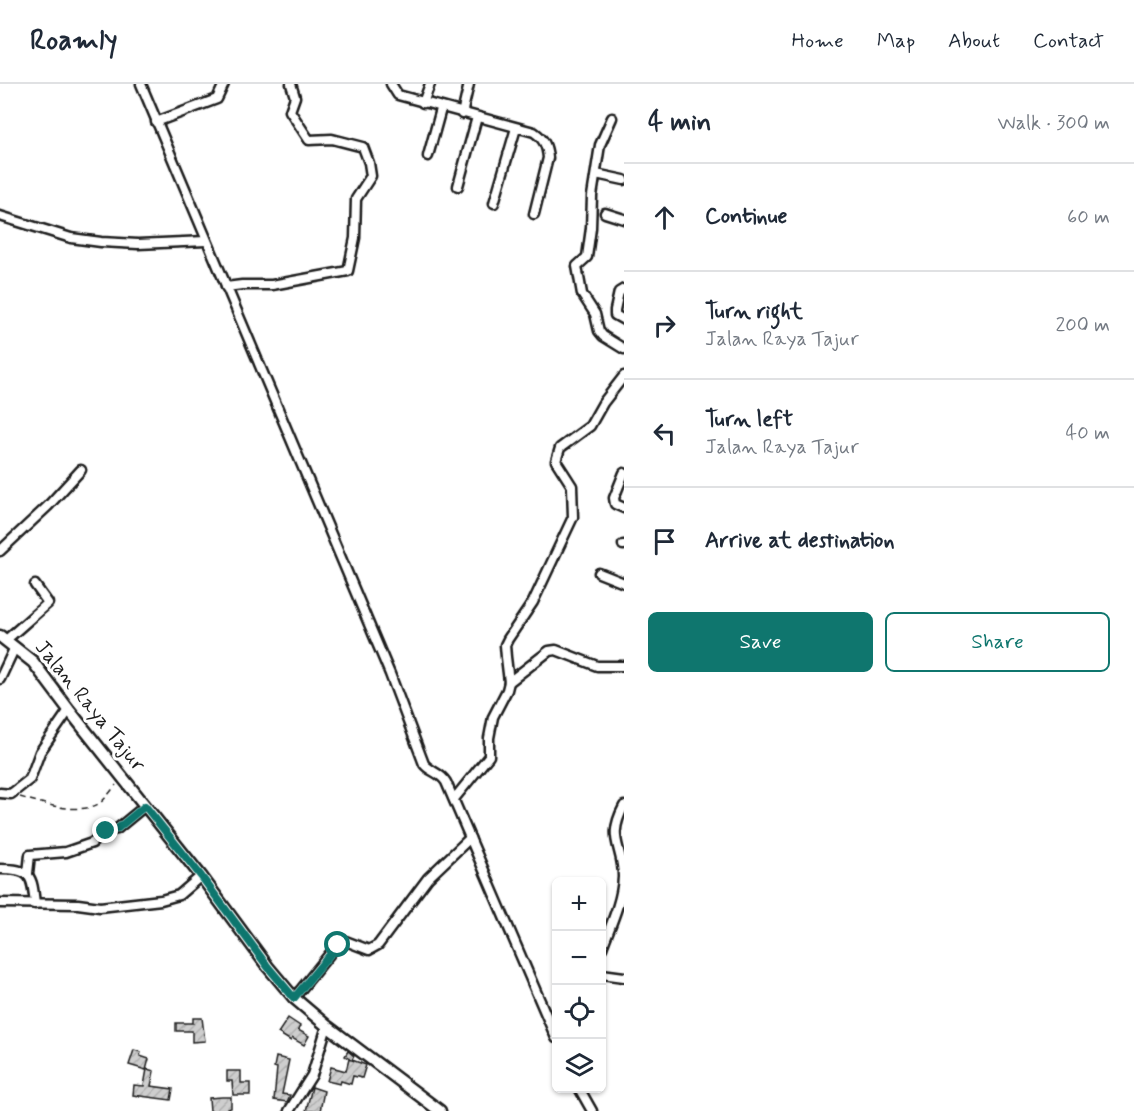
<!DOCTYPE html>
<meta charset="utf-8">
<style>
:root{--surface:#fff;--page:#f2f2f3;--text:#1f2937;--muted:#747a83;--line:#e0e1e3;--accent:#0f766e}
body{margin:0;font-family:Mynerve,sans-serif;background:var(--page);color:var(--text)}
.controls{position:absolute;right:18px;bottom:18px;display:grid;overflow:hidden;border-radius:9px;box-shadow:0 2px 4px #0004}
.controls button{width:54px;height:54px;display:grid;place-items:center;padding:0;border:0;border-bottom:2px solid var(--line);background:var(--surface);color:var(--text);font:30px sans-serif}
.stop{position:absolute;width:18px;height:18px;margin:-14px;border:4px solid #0f766e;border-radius:50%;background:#fff}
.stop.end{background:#0f766e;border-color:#fff;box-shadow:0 2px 6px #0008}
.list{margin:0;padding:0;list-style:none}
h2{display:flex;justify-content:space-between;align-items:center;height:78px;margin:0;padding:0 24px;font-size:26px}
h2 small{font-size:20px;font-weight:400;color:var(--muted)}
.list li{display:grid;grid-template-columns:39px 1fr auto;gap:18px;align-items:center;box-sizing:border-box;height:108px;padding:0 24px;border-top:2px solid var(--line)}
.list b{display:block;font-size:22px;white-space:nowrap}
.list p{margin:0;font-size:20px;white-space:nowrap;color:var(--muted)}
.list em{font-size:20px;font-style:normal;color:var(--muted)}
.actions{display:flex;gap:12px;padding:18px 24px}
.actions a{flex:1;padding:14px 0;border:2px solid var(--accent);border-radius:9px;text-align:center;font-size:21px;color:var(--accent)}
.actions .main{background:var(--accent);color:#fff}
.icon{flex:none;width:33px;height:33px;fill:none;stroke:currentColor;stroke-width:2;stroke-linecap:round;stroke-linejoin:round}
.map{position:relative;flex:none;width:624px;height:1027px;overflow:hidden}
header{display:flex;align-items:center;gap:36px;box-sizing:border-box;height:84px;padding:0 30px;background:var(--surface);border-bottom:2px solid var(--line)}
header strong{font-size:28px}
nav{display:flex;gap:33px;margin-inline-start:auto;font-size:21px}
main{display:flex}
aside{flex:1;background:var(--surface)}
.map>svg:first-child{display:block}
.building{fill:url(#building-hatch);stroke:#1c1c1c;stroke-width:1.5}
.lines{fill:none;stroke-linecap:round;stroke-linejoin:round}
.minor-casing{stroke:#1c1c1c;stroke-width:13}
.major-casing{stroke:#1c1c1c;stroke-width:15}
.path{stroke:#1c1c1c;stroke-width:1.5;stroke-dasharray:6 4.5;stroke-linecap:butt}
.minor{stroke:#fff;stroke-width:8}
.major{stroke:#fff;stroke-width:10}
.route{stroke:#0f766e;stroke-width:8}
.labels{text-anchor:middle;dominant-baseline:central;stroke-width:6;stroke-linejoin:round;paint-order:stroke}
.street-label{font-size:21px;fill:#1c1c1c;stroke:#fff}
</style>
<header>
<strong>Roamly</strong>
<nav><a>Home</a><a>Map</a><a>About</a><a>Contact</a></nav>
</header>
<main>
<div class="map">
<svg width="624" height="1027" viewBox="0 0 624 1027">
<defs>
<pattern id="building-hatch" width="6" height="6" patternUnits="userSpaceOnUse" patternTransform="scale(1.5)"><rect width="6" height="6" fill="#cecece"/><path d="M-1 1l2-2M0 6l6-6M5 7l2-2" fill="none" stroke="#b0b0b0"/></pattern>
</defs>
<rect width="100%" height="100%" fill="#fff"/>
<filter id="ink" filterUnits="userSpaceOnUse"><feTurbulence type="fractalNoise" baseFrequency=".0167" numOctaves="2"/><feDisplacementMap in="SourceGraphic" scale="12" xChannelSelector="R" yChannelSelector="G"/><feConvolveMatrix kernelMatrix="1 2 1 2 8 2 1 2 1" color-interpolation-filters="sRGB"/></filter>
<g filter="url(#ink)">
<g class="building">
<path d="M 193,934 L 202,934 L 205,957 L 192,958 L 192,947 L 176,947 L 176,939 L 193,939 Z"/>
<path d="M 288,934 L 300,942 L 298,946 L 309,952 L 304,961 L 292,954 L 291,957 L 278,949 Z"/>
<path d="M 134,966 L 141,968 L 140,972 L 149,975 L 146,986 L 129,981 Z"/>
<path d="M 348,967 L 354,972 L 352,976 L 366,981 L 362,994 L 353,992 L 351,1000 L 341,997 L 340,1000 L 327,997 L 331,983 L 346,987 L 349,975 L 351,976 L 345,972 Z"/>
<path d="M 276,973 L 289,976 L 282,1010 L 290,1011 L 287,1018 L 274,1016 L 277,984 L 274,983 Z"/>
<path d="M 147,985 L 154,987 L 151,1002 L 173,1005 L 171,1016 L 133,1011 L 134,1001 L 144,1002 Z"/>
<path d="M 227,987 L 241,987 L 241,999 L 250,999 L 250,1011 L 233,1011 L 232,997 L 227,997 Z"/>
<path d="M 312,1003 L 324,1007 L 320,1027 L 306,1027 Z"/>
<path d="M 222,1013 L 231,1013 L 231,1024 L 227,1025 L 227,1027 L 210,1027 L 209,1014 Z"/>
</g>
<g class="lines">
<g class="minor-casing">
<g id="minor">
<path d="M 141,0 L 390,590 L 424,680 C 430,688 440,688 446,698 L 556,954"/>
<path d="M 391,0 L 398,11 L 534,48 C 544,55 547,62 548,74 L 534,130"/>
<path d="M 423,19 L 430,0"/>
<path d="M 462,30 L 469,0"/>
<path d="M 612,34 L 600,61 L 592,112 L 591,144 L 587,173 L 577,182 L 582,210 L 595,230 L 599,247 L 603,252 L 624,265"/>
<path d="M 156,38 L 217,15 L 224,0"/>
<path d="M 428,72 L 441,25"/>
<path d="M 596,90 L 624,96"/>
<path d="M 458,102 L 477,33"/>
<path d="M 494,119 L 516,44"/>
<path d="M 605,129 L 624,135"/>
<path d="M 0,132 L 71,154 L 101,158 L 138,160 L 206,157"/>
<path d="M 226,203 L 242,201 L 272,201 L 348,187 L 355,154 L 356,115 L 371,92 L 369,79 L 363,63 L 332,55 L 309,56 L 290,27 L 295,13 L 291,0"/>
<path d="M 624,205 L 619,208 L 615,226 L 615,231 L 624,236"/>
<path d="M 624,389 L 614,414 L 615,420 L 624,424"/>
<path d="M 623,461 L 624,461"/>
<path d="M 0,467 L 48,422 L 81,386"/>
<path d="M 599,489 L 624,499"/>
<path d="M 6,556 L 48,519 L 35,501"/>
<path d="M 0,595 L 15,563"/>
<path d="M 509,598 L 549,567 L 556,566 L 597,582 L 624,582"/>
<path d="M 0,709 L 11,710 L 30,695 L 40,668 L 69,626"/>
<path d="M 454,715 L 489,672 L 489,654 L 493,633 L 507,606 L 509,598 L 506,573 L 505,561 L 508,555 L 533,518 L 573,433 L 572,402 L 556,377 L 560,364 L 590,342 L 603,319 L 624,292"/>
<path d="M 0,785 C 31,785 32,791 35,820"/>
<path d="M 28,789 L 30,771 L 66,768 L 92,759 L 106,747 L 117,745 L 145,722"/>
<path d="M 0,819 L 78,820 L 100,823 L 161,816 L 179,811 L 201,792"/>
<path d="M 602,864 C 610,842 622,818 623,793 C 623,761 606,756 624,722"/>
<path d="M 602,890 L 624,893"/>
<path d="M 294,914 L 337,861 L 343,856 L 369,866 L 378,861 L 428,794 L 470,754"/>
<path d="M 579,1004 L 592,1027"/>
<path d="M 289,1027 L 312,991 L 327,942"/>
</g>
</g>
<g class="major-casing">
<path id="major" d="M 0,552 L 33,578 L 69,626 L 201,792 L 268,883 L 294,914 L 327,942 L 440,1027"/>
</g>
<path class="path" d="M 20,713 C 41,719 80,732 100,719 C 106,714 111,707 116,701"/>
<use href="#minor" class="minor"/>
<use href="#major" class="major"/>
</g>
</g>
<g class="lines" filter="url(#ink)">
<path class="route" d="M 106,747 L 117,745 L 145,722 L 201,792 L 268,883 L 294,914 L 338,861"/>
</g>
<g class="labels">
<g class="street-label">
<text transform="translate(90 622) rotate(51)">Jalan Raya Tajur</text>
</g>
</g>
</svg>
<div class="controls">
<button>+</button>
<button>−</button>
<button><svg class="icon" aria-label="locate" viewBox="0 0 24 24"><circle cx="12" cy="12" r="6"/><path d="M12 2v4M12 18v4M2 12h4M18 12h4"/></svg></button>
<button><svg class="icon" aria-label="layers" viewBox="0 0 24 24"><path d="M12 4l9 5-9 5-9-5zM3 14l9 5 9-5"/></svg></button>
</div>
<div class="stop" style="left:338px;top:861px"></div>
<div class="stop end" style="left:106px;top:747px"></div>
</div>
<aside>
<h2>4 min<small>Walk · 300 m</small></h2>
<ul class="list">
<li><svg class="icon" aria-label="ahead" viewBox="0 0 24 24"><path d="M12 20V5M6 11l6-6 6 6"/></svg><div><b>Continue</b></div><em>60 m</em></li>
<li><svg class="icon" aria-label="right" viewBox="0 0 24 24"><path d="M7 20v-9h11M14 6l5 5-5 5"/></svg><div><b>Turn right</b><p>Jalan Raya Tajur</p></div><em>200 m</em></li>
<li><svg class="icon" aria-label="left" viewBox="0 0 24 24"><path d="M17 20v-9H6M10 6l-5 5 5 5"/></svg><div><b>Turn left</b><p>Jalan Raya Tajur</p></div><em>40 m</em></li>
<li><svg class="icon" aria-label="arrive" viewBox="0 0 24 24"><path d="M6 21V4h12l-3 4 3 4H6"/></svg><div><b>Arrive at destination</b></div></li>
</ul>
<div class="actions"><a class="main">Save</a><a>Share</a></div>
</aside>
</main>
